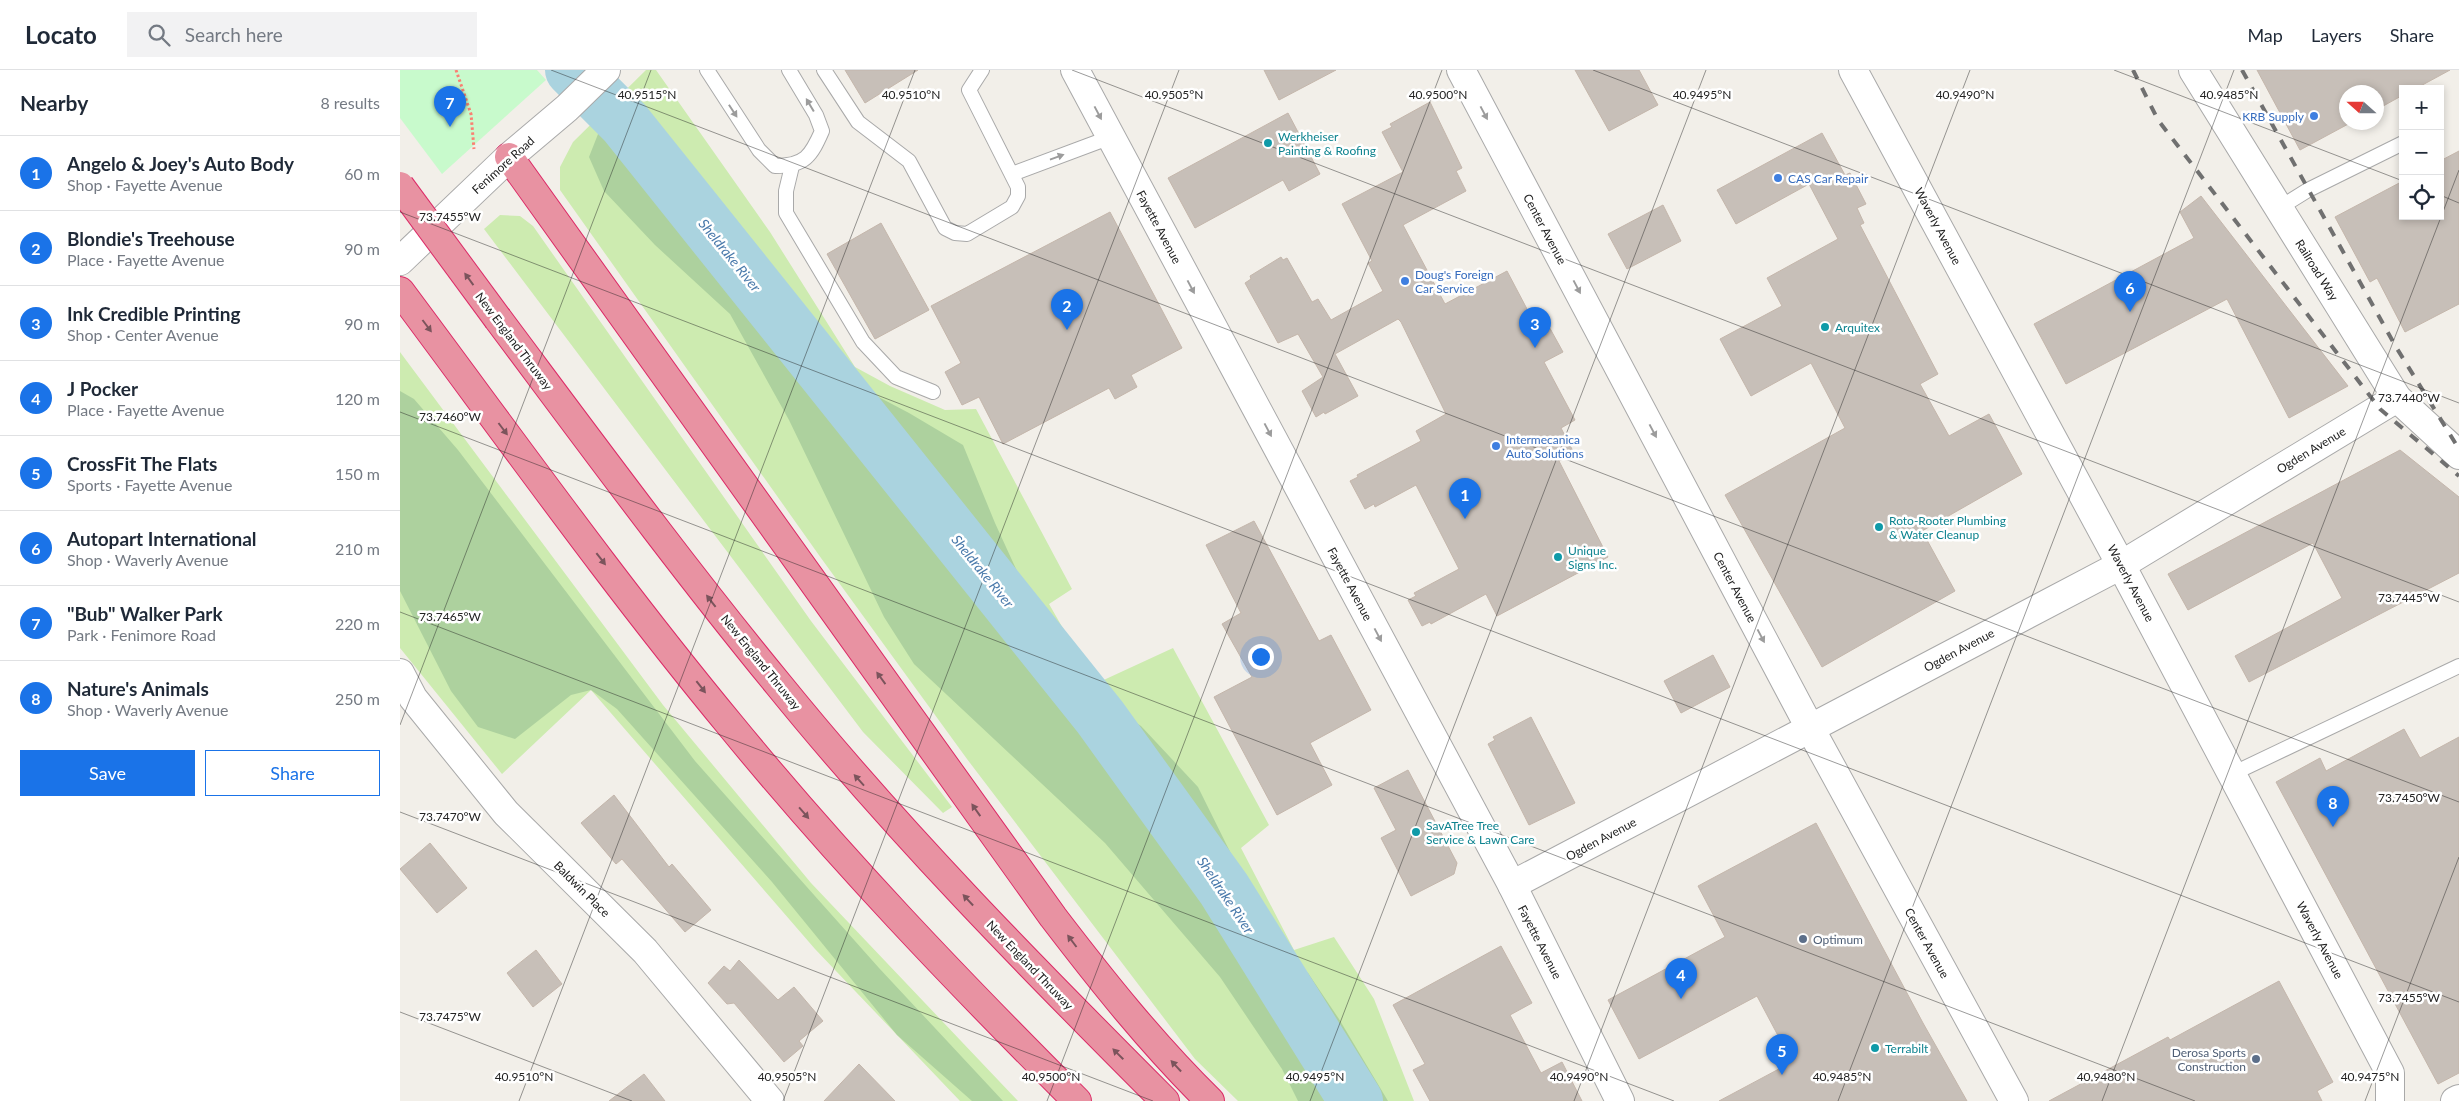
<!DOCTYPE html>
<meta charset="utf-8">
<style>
:root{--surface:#fff;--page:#f2f2f3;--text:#1f2937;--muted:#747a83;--line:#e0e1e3;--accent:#1a73e8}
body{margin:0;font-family:Lato,sans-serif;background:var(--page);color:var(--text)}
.controls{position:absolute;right:15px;top:15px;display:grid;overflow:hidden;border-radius:0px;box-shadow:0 2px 8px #0003}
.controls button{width:45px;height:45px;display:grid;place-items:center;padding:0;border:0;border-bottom:1px solid var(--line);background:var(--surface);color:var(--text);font:25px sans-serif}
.compass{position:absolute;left:1939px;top:15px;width:45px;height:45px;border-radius:50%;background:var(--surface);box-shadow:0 2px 8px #0003;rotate:291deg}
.you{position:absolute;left:860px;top:586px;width:18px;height:18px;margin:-12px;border:4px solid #fff;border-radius:50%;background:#1a73e8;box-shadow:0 0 0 8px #1a73e833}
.badge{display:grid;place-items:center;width:32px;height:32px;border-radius:50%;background:var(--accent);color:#fff;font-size:16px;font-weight:700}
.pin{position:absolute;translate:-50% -41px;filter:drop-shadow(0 1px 2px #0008)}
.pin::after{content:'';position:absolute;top:26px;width:18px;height:15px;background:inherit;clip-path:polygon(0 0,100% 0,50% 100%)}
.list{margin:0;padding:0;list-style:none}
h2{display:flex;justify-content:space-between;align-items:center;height:65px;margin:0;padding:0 20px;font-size:21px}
h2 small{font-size:16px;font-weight:400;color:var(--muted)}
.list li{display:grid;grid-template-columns:32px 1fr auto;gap:15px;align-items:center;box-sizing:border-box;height:75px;padding:0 20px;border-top:1px solid var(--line)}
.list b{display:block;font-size:19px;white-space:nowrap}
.list p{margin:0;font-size:16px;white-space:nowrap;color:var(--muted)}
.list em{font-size:16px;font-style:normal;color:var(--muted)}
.actions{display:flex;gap:10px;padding:15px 20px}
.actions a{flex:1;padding:11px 0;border:1px solid var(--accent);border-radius:0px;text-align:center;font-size:18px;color:var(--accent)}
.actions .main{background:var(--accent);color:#fff}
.icon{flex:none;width:28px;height:28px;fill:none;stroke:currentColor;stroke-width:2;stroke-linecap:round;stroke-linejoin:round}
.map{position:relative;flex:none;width:2059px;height:1031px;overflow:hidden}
header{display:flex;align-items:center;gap:30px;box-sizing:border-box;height:70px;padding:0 25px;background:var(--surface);border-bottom:1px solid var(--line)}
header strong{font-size:24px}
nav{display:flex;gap:28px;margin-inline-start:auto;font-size:18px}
.search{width:350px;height:45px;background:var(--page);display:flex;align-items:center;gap:12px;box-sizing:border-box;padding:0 18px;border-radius:0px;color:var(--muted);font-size:19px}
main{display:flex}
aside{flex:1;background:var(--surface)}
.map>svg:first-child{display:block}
.grass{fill:#cdebb0}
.forest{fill:#add19e}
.park{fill:#c8facc}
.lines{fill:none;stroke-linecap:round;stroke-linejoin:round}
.river{stroke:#aad3df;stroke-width:54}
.building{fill:#c7bfb8;stroke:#c4b6ab}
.service-casing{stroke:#a9a9a9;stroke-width:16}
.minor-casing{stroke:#a9a9a9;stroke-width:30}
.tertiary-casing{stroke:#a9a9a9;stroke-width:30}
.motorway-casing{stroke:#dc2a67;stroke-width:30}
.path{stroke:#fa8072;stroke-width:3;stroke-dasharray:2.5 2.5;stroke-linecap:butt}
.service{stroke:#fff;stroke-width:14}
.minor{stroke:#fff;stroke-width:28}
.tertiary{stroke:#fff;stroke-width:28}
.motorway{stroke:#e892a2;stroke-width:28}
.rail{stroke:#707070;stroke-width:4;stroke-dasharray:10 10;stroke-linecap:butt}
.motorway-bridge-casing{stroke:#dc2a67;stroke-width:30;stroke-linecap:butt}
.motorway-bridge{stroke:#e892a2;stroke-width:28}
.oneway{fill:#9c9c9c}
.oneway2{fill:#7b545c}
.ticks{fill:none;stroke:#222;stroke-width:1;stroke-opacity:0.45}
.shop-dot{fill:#3f7fe0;stroke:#fff;stroke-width:2}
.culture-dot{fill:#0f9aa8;stroke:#fff;stroke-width:2}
.service-dot{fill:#5c6f8a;stroke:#fff;stroke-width:2}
.labels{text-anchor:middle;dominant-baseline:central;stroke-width:5;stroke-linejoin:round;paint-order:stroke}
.shop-label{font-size:12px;fill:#366cbe;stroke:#fff;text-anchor:start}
.culture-label{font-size:12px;fill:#0d838f;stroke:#fff;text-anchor:start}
.street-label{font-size:12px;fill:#222;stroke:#fff}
.service-label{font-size:12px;fill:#4e5e75;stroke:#fff;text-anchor:start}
.water-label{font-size:14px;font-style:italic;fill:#4a7aab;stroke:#fff}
.ticks-label{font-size:12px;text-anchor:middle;fill:#222;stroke:#fff;stroke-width:5;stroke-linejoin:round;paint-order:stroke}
</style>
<header>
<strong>Locato</strong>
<div class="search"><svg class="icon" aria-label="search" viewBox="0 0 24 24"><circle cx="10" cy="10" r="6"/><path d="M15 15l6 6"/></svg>Search here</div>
<nav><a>Map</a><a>Layers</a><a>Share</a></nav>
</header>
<main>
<aside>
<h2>Nearby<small>8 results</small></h2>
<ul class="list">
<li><span class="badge">1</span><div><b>Angelo &amp; Joey's Auto Body</b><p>Shop · Fayette Avenue</p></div><em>60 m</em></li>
<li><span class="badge">2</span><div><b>Blondie's Treehouse</b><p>Place · Fayette Avenue</p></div><em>90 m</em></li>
<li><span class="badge">3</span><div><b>Ink Credible Printing</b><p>Shop · Center Avenue</p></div><em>90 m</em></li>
<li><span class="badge">4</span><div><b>J Pocker</b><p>Place · Fayette Avenue</p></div><em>120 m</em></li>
<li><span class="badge">5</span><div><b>CrossFit The Flats</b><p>Sports · Fayette Avenue</p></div><em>150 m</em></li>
<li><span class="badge">6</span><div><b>Autopart International</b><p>Shop · Waverly Avenue</p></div><em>210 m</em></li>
<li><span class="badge">7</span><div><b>&quot;Bub&quot; Walker Park</b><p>Park · Fenimore Road</p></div><em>220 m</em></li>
<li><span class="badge">8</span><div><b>Nature's Animals</b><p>Shop · Waverly Avenue</p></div><em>250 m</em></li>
</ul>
<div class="actions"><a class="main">Save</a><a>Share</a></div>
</aside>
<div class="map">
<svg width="2059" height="1031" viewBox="0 0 2059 1031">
<rect width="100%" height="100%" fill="#f2efe9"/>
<g class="grass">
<path d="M 246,0 L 256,0 L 370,162 L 455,297 L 490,316 L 545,340 L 576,339 L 672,519 L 649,534 L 695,614 L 773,578 L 869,755 L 841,778 L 894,880 L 934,867 L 974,929 L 1014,1031 L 838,1031 L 795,989 L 567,689 L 421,488 L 160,120 L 160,97 L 173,72 Z"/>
<path d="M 100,145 L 120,146 L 133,156 L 411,551 L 552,737 L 543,743 L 463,662 L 84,159 Z"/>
<path d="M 0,282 L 263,635 L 411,813 L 618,1031 L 560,1031 L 415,879 L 191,620 L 102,704 L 0,578 Z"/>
</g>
<g class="forest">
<path d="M 200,59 L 259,59 L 452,313 L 509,343 L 563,375 L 595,453 L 634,538 L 676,609 L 691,623 L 741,656 L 798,717 L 843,808 L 877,883 L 908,903 L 939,949 L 988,1031 L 898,1031 L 882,999 L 820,907 L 705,773 L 514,594 L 484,547 L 389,350 L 330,244 L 255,175 L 204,121 L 189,87 Z"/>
<path d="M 0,321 L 14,329 L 58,380 L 295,691 L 479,898 L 603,1031 L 572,1031 L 497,965 L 372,812 L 217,639 L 191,620 L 171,625 L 115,669 L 78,657 L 51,621 L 0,521 Z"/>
</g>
<path class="park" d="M 0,0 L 137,0 L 146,10 L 42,104 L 0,48 Z"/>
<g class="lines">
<path class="river" d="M 172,0 L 225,53 L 700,647 L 824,819 L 956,1031"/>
</g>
<g class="building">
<path d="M 445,0 L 518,0 L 465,33 Z"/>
<path d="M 864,0 L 936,0 L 879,30 Z"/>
<path d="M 1175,0 L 1239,0 L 1258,35 L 1209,61 Z"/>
<path d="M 1857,0 L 2050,0 L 2015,19 L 2003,19 L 2003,25 L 1976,40 L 1976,22 L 1946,22 L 1946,52 L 1952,52 L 1900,80 Z"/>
<path d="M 1030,32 L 1062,98 L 1056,101 L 1066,121 L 1003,155 L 1045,234 L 1107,201 L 1137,258 L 1147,253 L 1163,282 L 1144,292 L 1175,350 L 1161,358 L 1174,383 L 1159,391 L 1208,487 L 1097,546 L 1086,524 L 1031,554 L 1030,552 L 1022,556 L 1008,530 L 1016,526 L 1014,523 L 1059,499 L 1016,415 L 975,437 L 974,434 L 965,439 L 950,411 L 958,407 L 957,405 L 1021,371 L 1016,361 L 1046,344 L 1001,252 L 998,249 L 935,284 L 958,326 L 925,344 L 924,342 L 916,347 L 902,321 L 923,307 L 898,264 L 878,273 L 845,213 L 851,209 L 850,206 L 881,187 L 883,190 L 887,188 L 912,232 L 918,229 L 931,250 L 983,221 L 968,193 L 972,191 L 942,134 L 1003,102 L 982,62 L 992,57 L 990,54 Z"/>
<path d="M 888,43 L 920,104 L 889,121 L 883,110 L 795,158 L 768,108 Z"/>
<path d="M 1422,63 L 1445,105 L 1450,103 L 1466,134 L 1457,138 L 1464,153 L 1460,155 L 1538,304 L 1520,314 L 1549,366 L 1589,344 L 1622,404 L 1522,461 L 1555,521 L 1422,597 L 1325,425 L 1445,358 L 1411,293 L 1351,326 L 1320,269 L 1382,236 L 1367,208 L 1438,169 L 1409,114 L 1336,154 L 1317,120 Z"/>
<path d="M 2059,81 L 2059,234 L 2005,262 L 1977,208 L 1970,212 L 1935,147 L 2003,111 L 2003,146 L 2040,146 L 2040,91 Z"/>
<path d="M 1801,126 L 1948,316 L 1889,348 L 1827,229 L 1666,314 L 1634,254 L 1794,168 L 1780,142 Z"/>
<path d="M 1263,135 L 1281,171 L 1227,199 L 1208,164 Z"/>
<path d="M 710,142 L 782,278 L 731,305 L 737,317 L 715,329 L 709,318 L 603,374 L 579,327 L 562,335 L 545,302 L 561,293 L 531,236 Z"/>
<path d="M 481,153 L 529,240 L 475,269 L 427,184 Z"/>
<path d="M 2000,380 L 2059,427 L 2059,503 L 1849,612 L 1835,586 L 1942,528 L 1913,473 L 1788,540 L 1768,504 Z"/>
<path d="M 854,451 L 919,571 L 931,565 L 971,640 L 910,673 L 932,715 L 877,745 L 814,627 L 852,607 L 822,554 L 841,543 L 806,475 Z"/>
<path d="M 1313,585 L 1330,617 L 1281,643 L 1264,611 Z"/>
<path d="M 1131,647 L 1175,733 L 1129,755 L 1088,674 L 1095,670 L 1093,667 Z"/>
<path d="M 2004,659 L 2020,688 L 2059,667 L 2059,1003 L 2038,1014 L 1876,712 L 1920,688 L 1926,701 Z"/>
<path d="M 1008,700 L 1057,793 L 1054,804 L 1011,826 L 981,768 L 996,760 L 974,718 Z"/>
<path d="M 214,725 L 269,797 L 272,794 L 311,840 L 285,862 L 222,789 L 216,794 L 181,753 Z"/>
<path d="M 1416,753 L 1523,953 L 1567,1031 L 1319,1031 L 1392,992 L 1357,926 L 1239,989 L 1208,930 L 1325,867 L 1298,816 Z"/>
<path d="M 30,773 L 67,818 L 37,843 L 0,799 Z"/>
<path d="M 1101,876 L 1132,933 L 1110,945 L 1141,1003 L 1162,992 L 1182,1031 L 1030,1031 L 1013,1000 L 1025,994 L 993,935 Z"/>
<path d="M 136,880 L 162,914 L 133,937 L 107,903 Z"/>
<path d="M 339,890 L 378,930 L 394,917 L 423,951 L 399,971 L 403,976 L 384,992 L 334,933 L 327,934 L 308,913 L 324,896 L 330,901 Z"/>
<path d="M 1879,911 L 1933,1012 L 1917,1021 L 1922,1031 L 1649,1031 L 1768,967 L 1770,970 Z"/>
<path d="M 459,994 L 495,1031 L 424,1031 Z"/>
<path d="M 244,1004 L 265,1031 L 209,1031 Z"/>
</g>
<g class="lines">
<g class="service-casing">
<g id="service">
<path d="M 307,0 L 359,80 L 375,96 C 405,96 411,86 422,61 L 416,45 L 389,0"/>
<path d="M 424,0 L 458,52 L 509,91 L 545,158 L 555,163 L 567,164 L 612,137 L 618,126 L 618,117 L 569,20 L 582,0"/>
<path d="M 392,96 L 386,121 L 386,143 L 463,272 L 496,307 L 533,322"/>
<path d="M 612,104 L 711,67"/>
<path d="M 1879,138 L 1908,120 L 2003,73"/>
<path d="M 1832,704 L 2059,596"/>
</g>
</g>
<g class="minor-casing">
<g id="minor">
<path d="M 675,0 L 1112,815 L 1220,1031"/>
<path d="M 1061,0 L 1410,658 L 1614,1031"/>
<path d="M 1793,0 L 1997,328 L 2059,385"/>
<path d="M 0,603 L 13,628 L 106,743 L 245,881 L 370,1031"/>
<path d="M 1112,815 L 1721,495 L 1997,328"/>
<path d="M 2055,1031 L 2059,1029"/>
</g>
</g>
<g class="tertiary-casing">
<g id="tertiary">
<path d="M 1453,0 L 1721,495 L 1990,1003 L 1990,1031"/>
<path d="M 0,191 L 109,87 L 167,38 L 206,0"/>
</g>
</g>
<g class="motorway-casing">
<g id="motorway">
<path d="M 109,87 L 653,847 C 702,911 752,974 810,1031"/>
<path d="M 0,221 C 109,367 215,516 331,656 C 439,788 556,910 677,1031"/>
<path d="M 98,249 C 190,372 281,496 378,614 C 498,762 631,897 765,1031"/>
</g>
</g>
<path class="path" d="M 56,0 L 71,44 L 74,79"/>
<use href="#service" class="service"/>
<use href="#minor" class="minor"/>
<use href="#tertiary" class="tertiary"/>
<use href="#motorway" class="motorway"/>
<g class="rail">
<path d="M 1733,0 L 1758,50 L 1980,339 L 2059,406"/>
<path d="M 1842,0 L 1996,277 L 2059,379"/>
</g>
<g class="motorway-bridge-casing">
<path id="motorway-bridge" d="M 0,116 L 98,249"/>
</g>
<use href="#motorway-bridge" class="motorway-bridge"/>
</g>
<defs><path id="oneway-solid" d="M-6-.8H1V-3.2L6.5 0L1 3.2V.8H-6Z" transform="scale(1.25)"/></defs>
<g class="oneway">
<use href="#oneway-solid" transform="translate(410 35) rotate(-121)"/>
<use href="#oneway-solid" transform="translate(333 41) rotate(57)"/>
<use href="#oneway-solid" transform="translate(698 43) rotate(62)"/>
<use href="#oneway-solid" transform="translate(1084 43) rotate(62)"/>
<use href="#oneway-solid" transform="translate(657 87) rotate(-20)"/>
<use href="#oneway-solid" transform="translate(791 217) rotate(62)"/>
<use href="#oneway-solid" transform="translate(1177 217) rotate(62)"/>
<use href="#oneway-solid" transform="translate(868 360) rotate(62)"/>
<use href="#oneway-solid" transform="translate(1253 361) rotate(62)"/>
<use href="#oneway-solid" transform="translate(978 565) rotate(62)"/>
<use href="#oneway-solid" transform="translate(1361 566) rotate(62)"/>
</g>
<g class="oneway2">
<use href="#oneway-solid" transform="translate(69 209) rotate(-126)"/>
<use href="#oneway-solid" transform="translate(27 256) rotate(53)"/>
<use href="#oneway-solid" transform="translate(103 359) rotate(53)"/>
<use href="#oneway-solid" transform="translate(201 489) rotate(52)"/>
<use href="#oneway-solid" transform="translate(311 531) rotate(-128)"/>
<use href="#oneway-solid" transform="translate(481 608) rotate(-126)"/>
<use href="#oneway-solid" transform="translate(301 617) rotate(52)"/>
<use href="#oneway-solid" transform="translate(459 710) rotate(-132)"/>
<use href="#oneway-solid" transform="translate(576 740) rotate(-125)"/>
<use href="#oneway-solid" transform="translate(404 743) rotate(49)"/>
<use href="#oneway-solid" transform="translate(568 830) rotate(-133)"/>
<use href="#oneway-solid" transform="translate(672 871) rotate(-127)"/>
<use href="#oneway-solid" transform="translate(718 984) rotate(-135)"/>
<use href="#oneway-solid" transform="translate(776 996) rotate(-133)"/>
</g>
<path class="ticks" d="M 151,0 L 2059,732M 672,0 L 2059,532M 1193,0 L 2059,333M 1714,0 L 2003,111M 2040,125 L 2059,133M 0,142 L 2059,932M 0,342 L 1795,1031M 0,542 L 1274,1031M 0,655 L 251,0M 0,742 L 753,1031M 0,942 L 232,1031M 119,1031 L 515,0M 383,1031 L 779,0M 647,1031 L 1042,0M 910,1031 L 1306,0M 1174,1031 L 1570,0M 1438,1031 L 1834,0M 1702,1031 L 2059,100M 1965,1031 L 2059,787"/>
<g class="shop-dot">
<circle cx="1914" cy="46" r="5"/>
<circle cx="1378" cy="108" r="5"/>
<circle cx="1005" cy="211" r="5"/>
<circle cx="1096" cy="376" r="5"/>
</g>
<g class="culture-dot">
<circle cx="868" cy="73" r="5"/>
<circle cx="1425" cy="257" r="5"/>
<circle cx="1479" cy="457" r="5"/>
<circle cx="1158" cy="487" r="5"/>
<circle cx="1016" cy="762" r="5"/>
<circle cx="1475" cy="978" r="5"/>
</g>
<g class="service-dot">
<circle cx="1403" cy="869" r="5"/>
<circle cx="1856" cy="989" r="5"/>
</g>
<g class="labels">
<g class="shop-label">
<text x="1904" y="46" text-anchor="end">KRB Supply</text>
<text x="1388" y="108">CAS Car Repair</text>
<text x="1015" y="204">Doug's Foreign<tspan x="1015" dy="14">Car Service</tspan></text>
<text x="1106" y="369">Intermecanica<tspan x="1106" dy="14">Auto Solutions</tspan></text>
</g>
<g class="culture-label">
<text x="878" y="66">Werkheiser<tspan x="878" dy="14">Painting &amp; Roofing</tspan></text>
<text x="1435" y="257">Arquitex</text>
<text x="1489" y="450">Roto-Rooter Plumbing<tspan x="1489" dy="14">&amp; Water Cleanup</tspan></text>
<text x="1168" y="480">Unique<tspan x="1168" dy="14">Signs Inc.</tspan></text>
<text x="1026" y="755">SavATree Tree<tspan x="1026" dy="14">Service &amp; Lawn Care</tspan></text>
<text x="1485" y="978">Terrabilt</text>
</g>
<g class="street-label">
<text transform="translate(103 95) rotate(-42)">Fenimore Road</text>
<text transform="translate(1538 156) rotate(62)">Waverly Avenue</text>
<text transform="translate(759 157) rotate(62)">Fayette Avenue</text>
<text transform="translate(1145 159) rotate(62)">Center Avenue</text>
<text transform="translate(1917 200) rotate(58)">Railroad Way</text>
<text transform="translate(114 271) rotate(53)">New England Thruway</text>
<text transform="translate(1911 380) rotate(-31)">Ogden Avenue</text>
<text transform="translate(1731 513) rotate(62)">Waverly Avenue</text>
<text transform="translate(950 514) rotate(62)">Fayette Avenue</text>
<text transform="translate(1335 517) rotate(62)">Center Avenue</text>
<text transform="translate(1559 580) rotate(-28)">Ogden Avenue</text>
<text transform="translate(361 592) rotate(51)">New England Thruway</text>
<text transform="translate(1201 769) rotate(-28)">Ogden Avenue</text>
<text transform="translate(182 819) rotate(45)">Baldwin Place</text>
<text transform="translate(1920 870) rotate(62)">Waverly Avenue</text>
<text transform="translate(1140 872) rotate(63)">Fayette Avenue</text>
<text transform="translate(1527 873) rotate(61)">Center Avenue</text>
<text transform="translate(630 895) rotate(46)">New England Thruway</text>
</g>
<g class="service-label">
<text x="1413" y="869">Optimum</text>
<text x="1846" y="982" text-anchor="end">Derosa Sports<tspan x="1846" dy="14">Construction</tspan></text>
</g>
<g class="water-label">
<text transform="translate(330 185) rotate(51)">Sheldrake River</text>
<text transform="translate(583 501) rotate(51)">Sheldrake River</text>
<text transform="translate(826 825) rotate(56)">Sheldrake River</text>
</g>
</g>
<g class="ticks-label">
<text x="247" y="29">40.9515°N</text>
<text x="511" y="29">40.9510°N</text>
<text x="774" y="29">40.9505°N</text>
<text x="1038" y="29">40.9500°N</text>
<text x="1302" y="29">40.9495°N</text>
<text x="1565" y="29">40.9490°N</text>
<text x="1829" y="29">40.9485°N</text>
<text x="50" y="151">73.7455°W</text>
<text x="2009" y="332">73.7440°W</text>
<text x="50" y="351">73.7460°W</text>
<text x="2009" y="532">73.7445°W</text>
<text x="50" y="551">73.7465°W</text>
<text x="2009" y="732">73.7450°W</text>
<text x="50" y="751">73.7470°W</text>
<text x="2009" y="932">73.7455°W</text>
<text x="50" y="951">73.7475°W</text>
<text x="124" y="1011">40.9510°N</text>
<text x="387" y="1011">40.9505°N</text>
<text x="651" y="1011">40.9500°N</text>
<text x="915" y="1011">40.9495°N</text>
<text x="1179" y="1011">40.9490°N</text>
<text x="1442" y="1011">40.9485°N</text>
<text x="1706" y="1011">40.9480°N</text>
<text x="1970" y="1011">40.9475°N</text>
</g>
</svg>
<div class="controls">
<button>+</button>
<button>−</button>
<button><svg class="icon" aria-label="locate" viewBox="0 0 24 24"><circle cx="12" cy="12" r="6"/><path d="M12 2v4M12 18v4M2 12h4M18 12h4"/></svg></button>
</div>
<svg class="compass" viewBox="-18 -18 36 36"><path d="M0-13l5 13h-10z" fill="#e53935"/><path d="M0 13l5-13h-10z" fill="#747a83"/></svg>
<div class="you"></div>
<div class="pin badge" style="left:1065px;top:449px">1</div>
<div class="pin badge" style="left:667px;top:260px">2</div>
<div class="pin badge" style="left:1135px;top:278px">3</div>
<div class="pin badge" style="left:1281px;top:929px">4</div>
<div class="pin badge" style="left:1382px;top:1005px">5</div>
<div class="pin badge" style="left:1730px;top:242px">6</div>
<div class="pin badge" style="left:50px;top:57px">7</div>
<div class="pin badge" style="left:1933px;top:757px">8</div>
</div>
</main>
